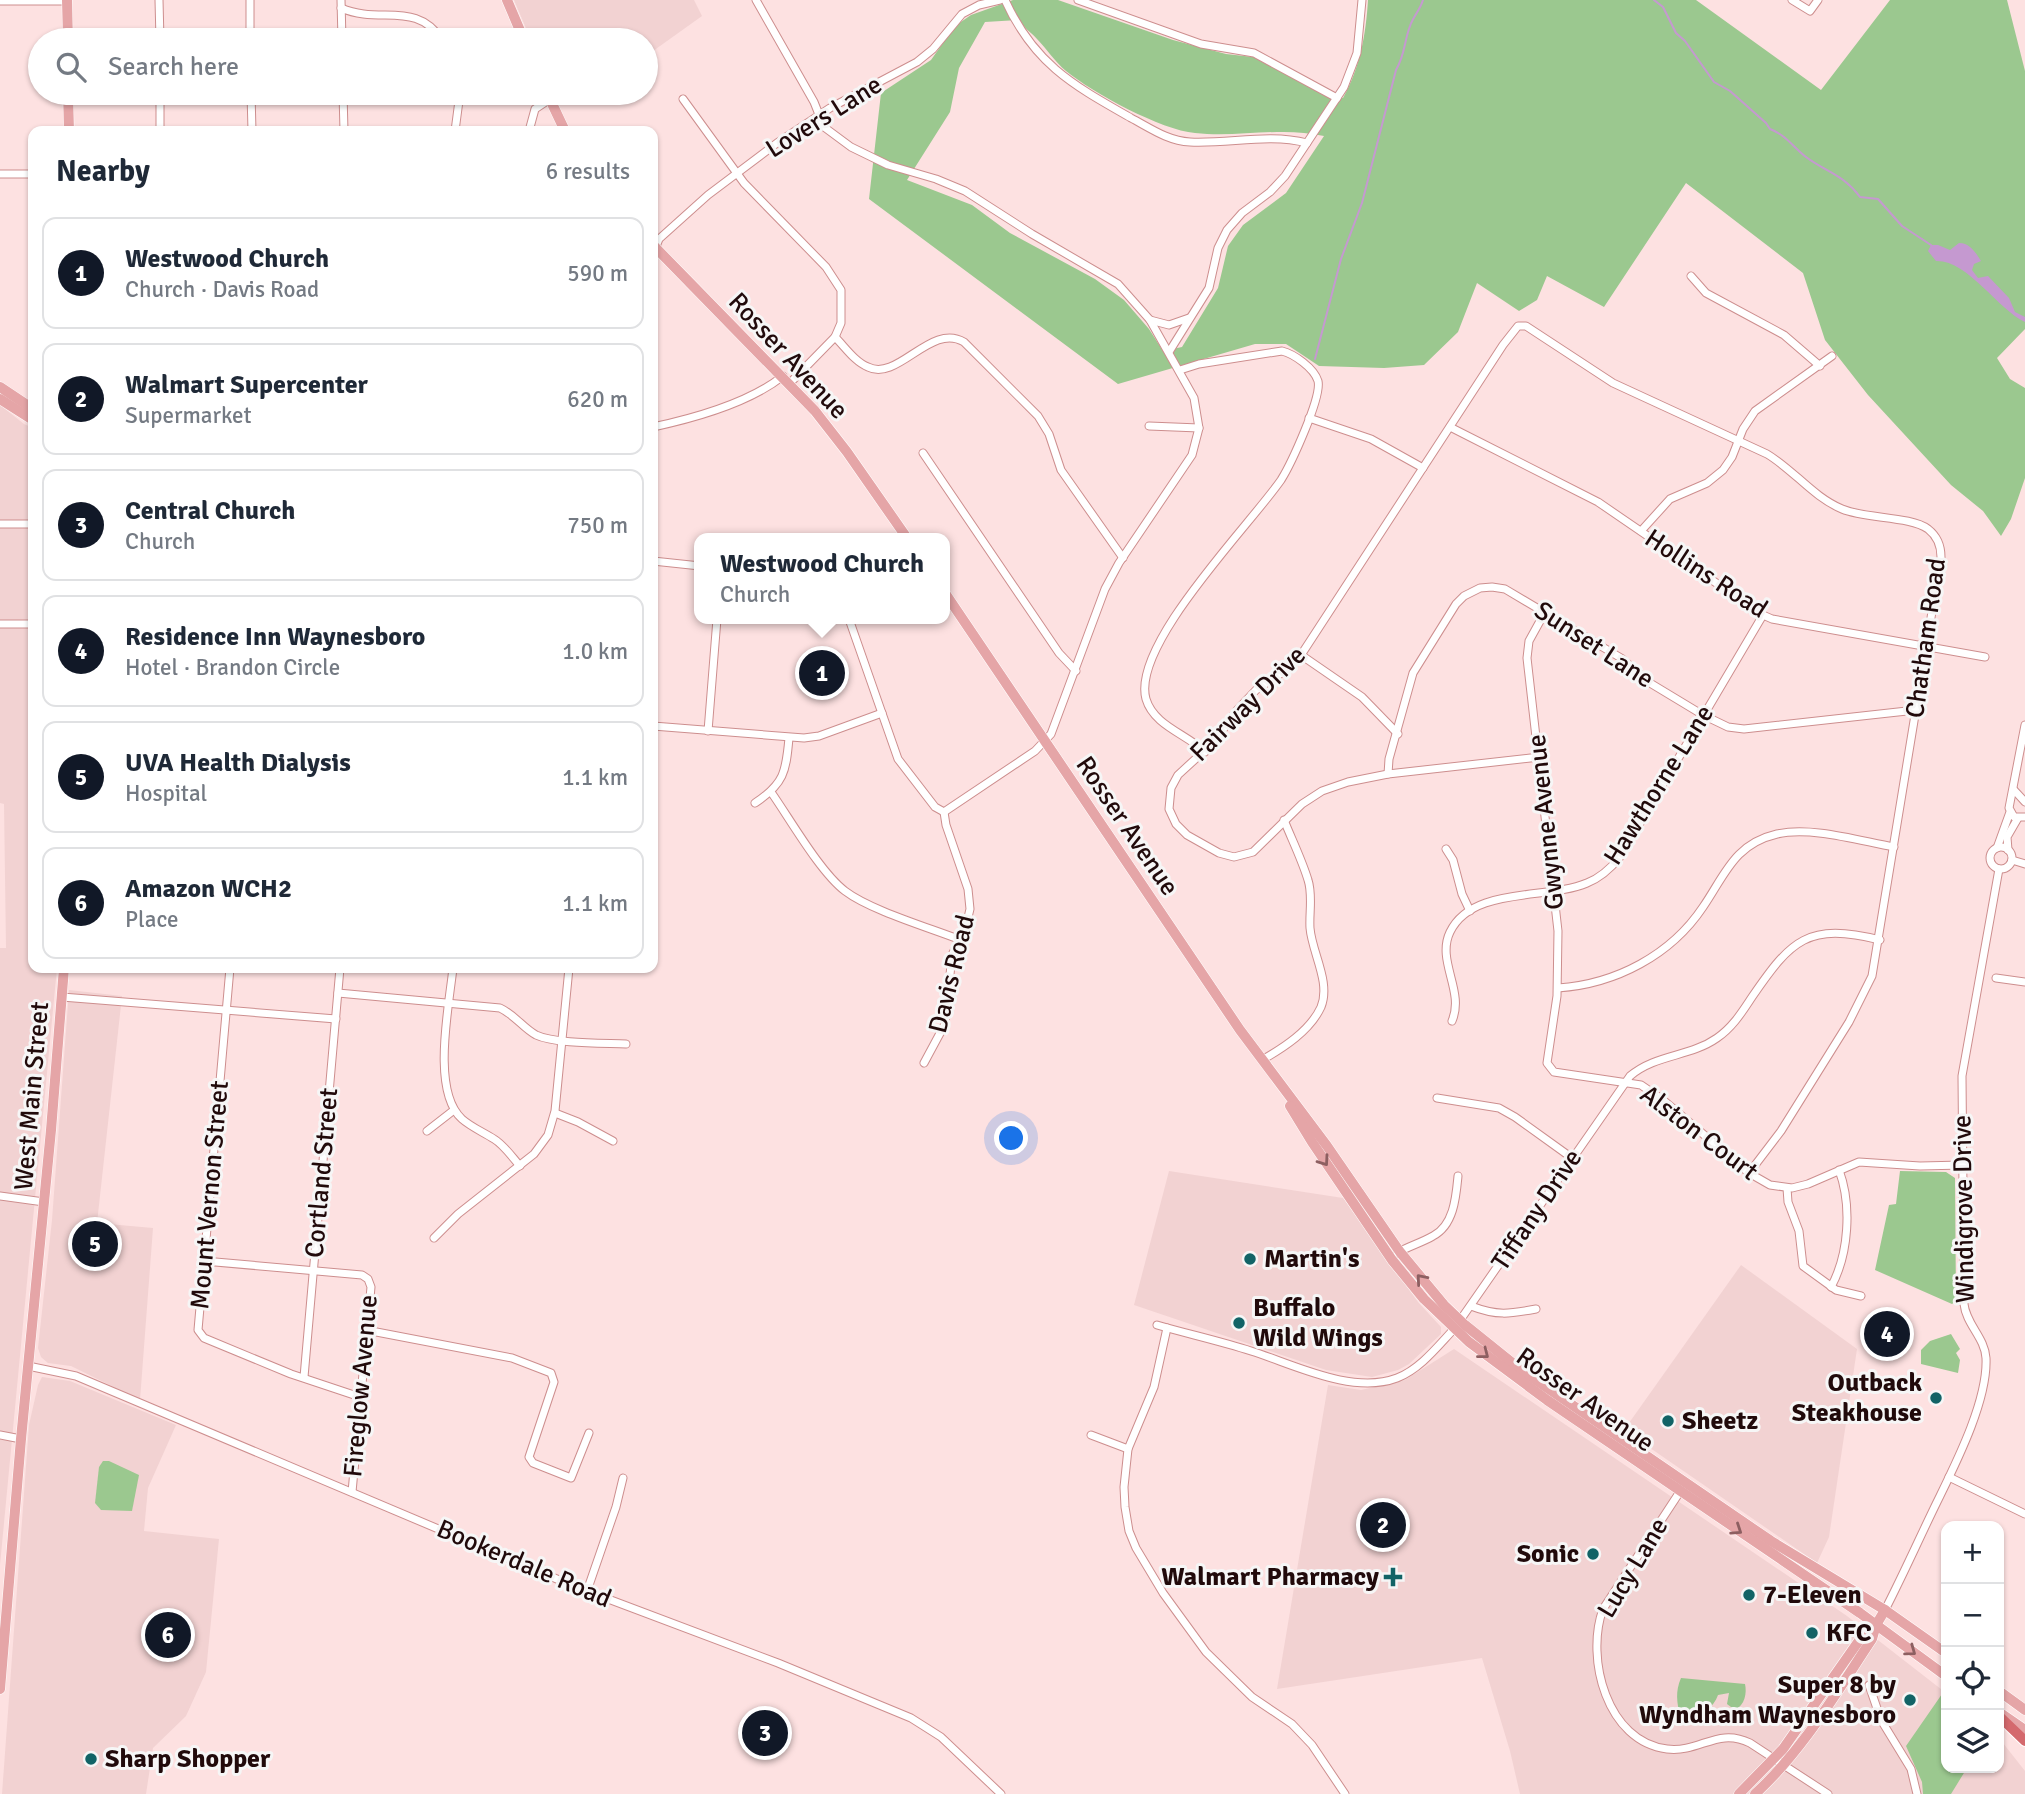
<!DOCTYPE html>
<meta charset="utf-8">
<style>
:root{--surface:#fff;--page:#f2f2f3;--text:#1f2937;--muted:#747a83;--line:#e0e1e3;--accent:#111827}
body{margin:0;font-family:Signika,sans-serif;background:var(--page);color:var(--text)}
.controls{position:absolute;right:21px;bottom:21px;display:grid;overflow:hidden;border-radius:14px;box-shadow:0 2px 5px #0004}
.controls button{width:63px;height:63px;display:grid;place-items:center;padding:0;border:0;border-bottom:2px solid var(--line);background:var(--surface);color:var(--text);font:35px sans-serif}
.you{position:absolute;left:1012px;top:1139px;width:24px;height:24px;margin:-18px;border:5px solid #fff;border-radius:50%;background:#1a73e8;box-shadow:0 0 0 10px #1a73e833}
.badge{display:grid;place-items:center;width:46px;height:46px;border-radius:50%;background:var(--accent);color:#fff;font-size:23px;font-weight:700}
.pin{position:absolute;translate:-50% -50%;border:4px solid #fff;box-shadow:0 2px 7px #0006}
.popup{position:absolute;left:694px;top:533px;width:256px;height:91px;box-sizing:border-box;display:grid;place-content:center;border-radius:14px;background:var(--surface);filter:drop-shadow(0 2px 5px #0005);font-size:23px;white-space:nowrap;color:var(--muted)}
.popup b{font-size:26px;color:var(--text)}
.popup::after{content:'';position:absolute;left:50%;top:100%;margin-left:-14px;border:14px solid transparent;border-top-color:var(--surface)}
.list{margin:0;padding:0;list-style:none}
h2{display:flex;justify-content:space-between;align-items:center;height:91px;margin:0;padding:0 28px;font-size:30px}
h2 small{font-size:23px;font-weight:400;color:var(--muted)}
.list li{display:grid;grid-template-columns:46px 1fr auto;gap:21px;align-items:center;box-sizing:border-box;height:112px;margin:0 14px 14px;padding:0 14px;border:2px solid var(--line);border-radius:14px}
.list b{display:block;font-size:26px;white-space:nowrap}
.list p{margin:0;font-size:23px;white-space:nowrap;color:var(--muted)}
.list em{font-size:23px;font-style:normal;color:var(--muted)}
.icon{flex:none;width:38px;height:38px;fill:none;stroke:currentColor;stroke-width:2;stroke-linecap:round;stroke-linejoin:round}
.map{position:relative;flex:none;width:2025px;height:1794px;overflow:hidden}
.search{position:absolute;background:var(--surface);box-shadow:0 2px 5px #0004;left:28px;top:28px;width:630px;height:77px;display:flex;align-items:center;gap:18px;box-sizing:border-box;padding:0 24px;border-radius:38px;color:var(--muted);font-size:26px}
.panel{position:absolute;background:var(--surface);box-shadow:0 2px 5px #0004;left:28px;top:126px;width:630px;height:847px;border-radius:14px}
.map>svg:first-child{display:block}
.built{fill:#f2d2d2}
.green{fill:#9bc88f;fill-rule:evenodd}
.forest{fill:#98c58d}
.water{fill:#c599d0}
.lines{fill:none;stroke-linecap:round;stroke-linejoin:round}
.stream{stroke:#c599d0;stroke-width:2}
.minor-casing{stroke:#cd8e8e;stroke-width:9}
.major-casing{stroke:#fff;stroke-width:11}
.highway-casing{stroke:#fff;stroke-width:12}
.minor{stroke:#fff;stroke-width:7}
.major{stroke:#e5a5a7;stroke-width:10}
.highway{stroke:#d4696d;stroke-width:10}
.oneway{stroke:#8d5f61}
.poi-dot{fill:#126366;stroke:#f6f6f6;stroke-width:2.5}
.labels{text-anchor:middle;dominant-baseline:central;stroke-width:6;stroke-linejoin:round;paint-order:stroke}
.street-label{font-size:26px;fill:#210a0b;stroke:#f6f6f6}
.poi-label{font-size:26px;font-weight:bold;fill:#210a0b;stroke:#f6f6f6;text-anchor:start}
</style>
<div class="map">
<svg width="2025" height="1794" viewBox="0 0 2025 1794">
<rect width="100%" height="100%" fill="#fde1e1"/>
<g class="built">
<path d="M 514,0 L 694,0 L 702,16 L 646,56 L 646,40 L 531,40 Z"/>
<path d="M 0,405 L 24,424 L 33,428 L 33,968 L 57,968 L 0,1565 L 0,948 L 6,948 L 4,804 L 0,803 Z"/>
<path d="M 69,990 L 122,996 L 97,1223 L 153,1228 L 140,1400 L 71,1366 L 48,1363 L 41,1357 L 38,1348 L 52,1220 Z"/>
<path d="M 1169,1171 L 1343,1198 L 1418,1302 L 1441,1327 L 1441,1334 L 1409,1364 L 1398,1370 L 1372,1377 L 1326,1370 L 1134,1305 Z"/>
<path d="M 1741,1265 L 1857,1349 L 1829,1537 L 1817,1563 L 1624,1430 Z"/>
<path d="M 1454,1349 L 1847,1616 L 1946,1693 L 1946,1768 L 1999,1768 L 1999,1738 L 2025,1771 L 2025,1794 L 1520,1794 L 1510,1751 L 1482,1658 L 1277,1689 L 1328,1385 L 1361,1390 L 1405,1380 Z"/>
<path d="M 42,1377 L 70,1381 L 176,1425 L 148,1488 L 144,1531 L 219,1539 L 206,1672 L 186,1716 L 153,1748 L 146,1794 L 2,1794 L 29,1425 L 38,1385 Z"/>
</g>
<g class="green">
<path d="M 1013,0 L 1058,0 L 1173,40 L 1226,54 L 1253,57 L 1328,97 L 1343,98 C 1360,68 1366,34 1368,0 L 1696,0 L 1821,90 L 1890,0 L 2007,0 L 2025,71 L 2025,329 L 1997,358 L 2010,379 L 2025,388 L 2025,478 L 2011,519 L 2001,536 L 1983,511 L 1951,485 L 1868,395 L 1825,340 L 1803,273 L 1686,183 L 1604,307 L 1547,276 L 1537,300 L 1519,311 L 1477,283 L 1458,332 L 1424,365 L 1384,368 L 1319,366 L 1286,344 L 1255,344 L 1118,384 L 869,199 L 881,93 L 931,60 L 955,26 L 971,15 ZM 1020,20 C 1024,29 1031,32 1037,39 C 1047,49 1055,62 1066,71 C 1093,93 1161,130 1195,133 C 1238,138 1282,126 1324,136 L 1286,193 L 1243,225 L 1228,246 L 1218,288 L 1182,347 L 1163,351 L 1149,329 L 1124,300 L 1095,279 L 1010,233 L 972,205 L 907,180 L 950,112 L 959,68 L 985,22 Z"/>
<path d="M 1900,1171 L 1946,1172 L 1955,1178 L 1956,1301 L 1952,1304 L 1875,1270 L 1889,1205 L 1896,1204 Z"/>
<path d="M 1951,1334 L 1960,1349 L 1956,1353 L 1960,1360 L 1958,1373 L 1921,1364 L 1921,1350 L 1930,1341 Z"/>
<path d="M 103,1461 L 109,1461 L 139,1475 L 132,1511 L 101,1510 L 95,1503 L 99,1467 Z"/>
<path d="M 1942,1694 L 1946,1698 L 1946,1768 L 1967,1768 L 1951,1794 L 1923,1794 L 1922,1782 L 1906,1746 Z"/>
</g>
<path class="forest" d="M 1681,1678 L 1745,1684 C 1747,1693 1745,1705 1735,1710 L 1727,1704 L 1729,1693 L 1718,1695 C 1714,1708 1700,1715 1688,1722 L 1680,1716 C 1677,1702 1675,1692 1681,1678 Z"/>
<path class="water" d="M 1959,243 C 1970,243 1976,253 1981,261 L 1974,264 L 1972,270 L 1978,278 L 1988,276 L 2009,298 L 2015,312 L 2025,317 L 2025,322 C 1997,309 1968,260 1936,261 L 1928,251 L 1931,245 L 1938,245 L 1950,250 Z"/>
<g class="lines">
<g class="stream">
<path d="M 1654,0 L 1663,7 L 1676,33 L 1685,41 L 1714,82 L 1730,91 L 1766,123 L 1770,129 C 1786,135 1793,147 1806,157 C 1826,172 1844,175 1860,197 L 1878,199 L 1902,226 L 1931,245"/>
<path d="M 1315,359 L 1341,259 L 1362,203 L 1396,70 C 1405,55 1404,42 1410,26 C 1413,17 1420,10 1423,0"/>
</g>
<g class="minor-casing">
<g id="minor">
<path d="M 159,0 L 160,40"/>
<path d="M 250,0 L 250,40"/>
<path d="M 341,0 L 342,40"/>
<path d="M 756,0 L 814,102 L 824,127 L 851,147 L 888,165 L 936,179 L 965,191 L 1032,234 L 1118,284 L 1150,320 L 1194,398 L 1199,428 L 1192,455 L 1119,563 L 1105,589 L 1051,734 L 1035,751 L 944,812"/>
<path d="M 1005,0 C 1034,64 1073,85 1131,118 C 1150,128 1168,141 1190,142 C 1230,144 1268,133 1307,143"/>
<path d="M 1078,0 L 1201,44 L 1254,53 L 1337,98"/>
<path d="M 1792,0 L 1810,11 L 1818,0"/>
<path d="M 0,1 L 67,1"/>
<path d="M 341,8 C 380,25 416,0 442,40"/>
<path d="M 160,93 L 160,131"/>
<path d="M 251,93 L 252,131"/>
<path d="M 343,93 L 344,131"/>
<path d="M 683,99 L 744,183 L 826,267 L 841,290 L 841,323 L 835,337 L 790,383"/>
<path d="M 455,131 L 460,93"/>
<path d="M 529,131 L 535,109 L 550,99"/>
<path d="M 0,174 L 33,174"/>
<path d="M 653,254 L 659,239 L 708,195 L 777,143 L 830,108 L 917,62 L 933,49 L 962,14 L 979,5 L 1000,0"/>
<path d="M 1691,276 L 1706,293 L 1784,335 L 1820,366"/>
<path d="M 1150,320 L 1169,325 L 1189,318"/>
<path d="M 835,337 C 845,347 855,362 868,367 C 898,382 931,322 964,342 L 1038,416 L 1049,434 L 1061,470 L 1123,558"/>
<path d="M 1169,352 L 1209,288 L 1218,248 L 1227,230 L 1242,213 L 1270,192 L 1285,176 L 1344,87 L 1357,53 L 1362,0"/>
<path d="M 1180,370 L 1199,364 L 1282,351 C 1294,354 1314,368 1318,381 C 1322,397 1291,464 1281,480 C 1250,525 1131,645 1146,699 C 1154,726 1187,734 1205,752"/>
<path d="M 1309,418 L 1371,439 L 1423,468"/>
<path d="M 1149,426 L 1199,428"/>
<path d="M 653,427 C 695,418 749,403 783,376"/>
<path d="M 1450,427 L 1598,502 L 1763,615 L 1772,619 L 1985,657"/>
<path d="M 923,453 L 1059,653 L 1076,671"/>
<path d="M 0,524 L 33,524"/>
<path d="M 1641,531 L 1670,499 L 1707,483 L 1723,470 L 1732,457 L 1743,429 L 1755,411 L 1832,356"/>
<path d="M 653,561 L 700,566"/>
<path d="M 1545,612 L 1529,641 L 1527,658 L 1558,931 L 1557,996 L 1547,1063 L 1554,1072 L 1641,1085 L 1663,1100 L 1749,1173 L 1770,1185 L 1792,1188 L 1808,1184 L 1859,1162 L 1920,1166 L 1963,1165"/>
<path d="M 849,619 L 898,759 L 935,807 L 944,812"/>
<path d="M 0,624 L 33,624"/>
<path d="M 1301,655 L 1362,697 L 1398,734"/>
<path d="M 2025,725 L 2009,808 L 2014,817 L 2025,817"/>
<path d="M 653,726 L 804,738 L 819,736 L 882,713"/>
<path d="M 708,731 L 717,619"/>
<path d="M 1539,757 L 1388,774 L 1348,782 L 1322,791 L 1302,804 L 1253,852 L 1234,857 L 1219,853 L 1187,835 L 1176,824 L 1169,809 L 1171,788 L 1178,775 L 1215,741 L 1237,710 L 1256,690 L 1286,670 L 1301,655 L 1503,345 L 1518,326 L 1526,326 L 1613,383 L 1767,454 C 1794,470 1813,497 1842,509 C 1866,519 1910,516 1928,529 C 1937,536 1941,546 1941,557 L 1872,976 L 1849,1022 L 1781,1131 L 1749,1173"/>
<path d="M 1388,774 L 1389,759 L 1413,673 L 1456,604 L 1464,596 L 1480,588 L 1492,587 L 1505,589 L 1621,658 L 1650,683 L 1703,715 L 1728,727 L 1744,729 L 1916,710"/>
<path d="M 2014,790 L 2025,802"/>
<path d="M 771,792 C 790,819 820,872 845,891 C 870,910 927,927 958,939"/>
<path d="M 755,803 C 784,784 786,772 789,738"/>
<circle cx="2001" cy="858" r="11"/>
<path d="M 1997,848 L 2010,812"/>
<path d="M 1446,849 L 1453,860 L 1462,894 L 1470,911"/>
<path d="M 2008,850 L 2007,837 L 2018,818"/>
<path d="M 2012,860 L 2025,864"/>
<path d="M 230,968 L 198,1330 L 204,1338 L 291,1374 L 360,1397"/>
<path d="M 453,968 C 449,1006 431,1091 462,1119 C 471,1127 483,1132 494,1139 C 504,1145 512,1157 520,1166"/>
<path d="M 1996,978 L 2025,982"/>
<path d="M 1558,988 C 1616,984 1671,955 1703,907 C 1725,875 1734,844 1777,834 C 1811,826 1860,841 1894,847"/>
<path d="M 338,993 L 500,1008 C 515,1015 523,1028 536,1035 C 555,1044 604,1043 626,1044"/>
<path d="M 62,997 L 336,1019"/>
<path d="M 1452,1021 C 1465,991 1436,961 1450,932 C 1472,886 1547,900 1587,883 C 1600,878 1611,868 1620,857 L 1763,615"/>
<path d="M 1262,1060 C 1283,1048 1310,1031 1321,1007 C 1331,982 1312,953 1310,928 C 1309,913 1313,895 1308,880 C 1302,860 1292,840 1284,820"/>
<path d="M 924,1063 L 945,1024 L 952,955 L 966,926 L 970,909 L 968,889 L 946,825 L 944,812"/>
<path d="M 1437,1098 L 1499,1108 L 1515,1117 L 1572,1158"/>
<path d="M 555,1113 L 578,1122 L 613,1141"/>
<path d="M 427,1131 L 454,1110"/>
<path d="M 1787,1188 L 1788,1202 L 1799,1231 L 1803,1266 L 1836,1290 L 1861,1296"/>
<path d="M 0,1196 L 44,1202"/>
<path d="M 434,1238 L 458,1214 L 534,1154 L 548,1135 L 555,1111 L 569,968"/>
<path d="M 1397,1253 C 1409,1246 1421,1243 1433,1236 C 1454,1225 1456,1197 1458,1176"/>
<path d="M 204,1261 L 362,1275 L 368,1279 L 371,1287 L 352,1492"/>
<path d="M 1831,1287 C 1849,1254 1852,1205 1839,1170"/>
<path d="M 1471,1306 C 1497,1316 1509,1314 1536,1309"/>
<path d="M 1157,1325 C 1188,1334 1220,1341 1251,1351 C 1293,1364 1352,1395 1397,1378 C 1420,1369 1437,1347 1454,1329 L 1630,1076 C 1656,1054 1690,1057 1717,1038 C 1733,1027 1742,1012 1752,997 C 1791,940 1808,922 1880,940"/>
<path d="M 1167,1328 L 1154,1387 L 1128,1449 L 1124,1487 L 1125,1507 L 1129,1531 L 1136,1548 L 1163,1593 L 1206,1652 L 1252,1697 L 1292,1724 L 1312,1745 L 1345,1794"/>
<path d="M 366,1330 L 512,1358 L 551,1373 L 554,1382 L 529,1457 L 533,1463 L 571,1478 L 589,1433"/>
<path d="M 28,1366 L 76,1376 L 571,1585 L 778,1663 L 911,1718 L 941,1737 L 1001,1794"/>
<path d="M 304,1377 L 340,968"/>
<path d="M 0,1435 L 21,1439"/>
<path d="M 1091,1435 L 1128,1449"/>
<path d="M 1949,1477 L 2025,1514"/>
<path d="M 1683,1487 L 1603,1609 C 1585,1658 1607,1742 1667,1749 C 1700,1753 1717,1727 1750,1743 L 1828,1794"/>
<path d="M 587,1591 L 616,1507 L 623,1478"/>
<path d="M 1885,1610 C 1903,1575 1919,1539 1936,1504 C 1955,1465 1988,1401 1986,1358 C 1985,1338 1966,1324 1964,1304 L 1962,1076 L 1999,869"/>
<path d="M 1869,1685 L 1881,1720 L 1911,1769 L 1917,1794"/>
</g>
</g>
<g class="major-casing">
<g id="major">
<path d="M 67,0 L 68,40"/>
<path d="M 507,0 L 524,40"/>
<path d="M 68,93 L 69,131"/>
<path d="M 547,93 L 565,131"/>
<path d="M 653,245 L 815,411 L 847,452 L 907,538"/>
<path d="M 0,387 L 33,409"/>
<path d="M 0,399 L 33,420"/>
<path d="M 945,593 L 1240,1030 L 1327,1146 L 1400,1252 L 1444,1305 L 1465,1325 L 1521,1370 L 1771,1541 L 1885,1610 L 1946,1653"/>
<path d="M 1290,1106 L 1312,1142 L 1392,1260 L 1424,1299 L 1469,1342 L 1547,1400 L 1860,1613 L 1946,1676"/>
<path d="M 0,1689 L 21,1439 L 51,1130 L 64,968"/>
<path d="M 1999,1691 L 2025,1710"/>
<path d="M 1999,1712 L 2025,1730"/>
<path d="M 1739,1794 L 1783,1749 L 1863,1635 L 1875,1625"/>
<path d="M 1755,1794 C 1803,1750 1836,1693 1872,1639 L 1876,1625 L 1885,1610"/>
</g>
</g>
<g class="highway-casing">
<path id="highway" d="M 1999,1716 L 2025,1741"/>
</g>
<use href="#minor" class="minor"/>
<use href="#major" class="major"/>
<use href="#highway" class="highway"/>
</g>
<defs><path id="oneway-chevron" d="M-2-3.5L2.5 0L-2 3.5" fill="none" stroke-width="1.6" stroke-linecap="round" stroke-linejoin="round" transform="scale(1.75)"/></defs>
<g class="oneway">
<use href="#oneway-chevron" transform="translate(1324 1161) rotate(55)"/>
<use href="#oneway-chevron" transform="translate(1421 1279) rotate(-131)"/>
<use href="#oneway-chevron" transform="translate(1484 1354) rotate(38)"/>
<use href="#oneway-chevron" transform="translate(1737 1530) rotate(34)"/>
<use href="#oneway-chevron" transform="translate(1911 1651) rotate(36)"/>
</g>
<g class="poi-dot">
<circle cx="1250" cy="1259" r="7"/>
<circle cx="1239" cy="1323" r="7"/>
<circle cx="1936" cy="1398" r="7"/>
<circle cx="1668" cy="1421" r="7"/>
<circle cx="1593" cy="1554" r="7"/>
<path d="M1389.5 1566.5h7v7h7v7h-7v7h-7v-7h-7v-7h7z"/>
<circle cx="1749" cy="1595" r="7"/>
<circle cx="1812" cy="1633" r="7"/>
<circle cx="1910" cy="1700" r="7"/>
<circle cx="91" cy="1759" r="7"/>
</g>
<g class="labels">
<g class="street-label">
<text transform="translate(824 117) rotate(-32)">Lovers Lane</text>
<text transform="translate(788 356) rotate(47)">Rosser Avenue</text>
<text transform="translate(1706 574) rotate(33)">Hollins Road</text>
<text transform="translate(1926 638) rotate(-82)">Chatham Road</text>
<text transform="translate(1594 645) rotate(33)">Sunset Lane</text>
<text transform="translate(1248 704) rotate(-45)">Fairway Drive</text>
<text transform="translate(1659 785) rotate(-58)">Hawthorne Lane</text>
<text transform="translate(1546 822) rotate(-96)">Gwynne Avenue</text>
<text transform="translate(1127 826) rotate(56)">Rosser Avenue</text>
<text transform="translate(952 974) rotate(-76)">Davis Road</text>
<text transform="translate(32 1096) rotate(-85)">West Main Street</text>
<text transform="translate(1699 1133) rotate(37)">Alston Court</text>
<text transform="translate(322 1173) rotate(-85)">Cortland Street</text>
<text transform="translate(210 1195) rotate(-85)">Mount Vernon Street</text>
<text transform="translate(1964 1209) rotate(-91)">Windigrove Drive</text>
<text transform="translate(1537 1210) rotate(-56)">Tiffany Drive</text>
<text transform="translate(361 1386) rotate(-85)">Fireglow Avenue</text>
<text transform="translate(1585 1400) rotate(35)">Rosser Avenue</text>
<text transform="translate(524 1564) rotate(23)">Bookerdale Road</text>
<text transform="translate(1633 1568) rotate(-59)">Lucy Lane</text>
</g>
<g class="poi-label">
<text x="1264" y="1259">Martin's</text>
<text x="1253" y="1308">Buffalo<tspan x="1253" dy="30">Wild Wings</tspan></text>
<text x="1922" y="1383" text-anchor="end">Outback<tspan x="1922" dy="30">Steakhouse</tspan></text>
<text x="1682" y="1421">Sheetz</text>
<text x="1579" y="1554" text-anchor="end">Sonic</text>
<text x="1379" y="1577" text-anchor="end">Walmart Pharmacy</text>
<text x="1763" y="1595">7-Eleven</text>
<text x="1826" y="1633">KFC</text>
<text x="1896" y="1685" text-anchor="end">Super 8 by<tspan x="1896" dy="30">Wyndham Waynesboro</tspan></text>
<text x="105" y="1759">Sharp Shopper</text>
</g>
</g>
</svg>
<div class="controls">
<button>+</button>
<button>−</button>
<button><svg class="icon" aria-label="locate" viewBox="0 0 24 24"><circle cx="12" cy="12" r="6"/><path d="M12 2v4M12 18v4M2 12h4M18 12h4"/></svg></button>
<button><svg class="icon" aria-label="layers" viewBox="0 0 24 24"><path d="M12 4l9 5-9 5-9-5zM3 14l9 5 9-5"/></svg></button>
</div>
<div class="you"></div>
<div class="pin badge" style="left:822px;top:673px">1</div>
<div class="popup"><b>Westwood Church</b>Church</div>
<div class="pin badge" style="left:1383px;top:1525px">2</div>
<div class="pin badge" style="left:765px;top:1733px">3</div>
<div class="pin badge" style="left:1887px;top:1334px">4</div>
<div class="pin badge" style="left:95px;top:1244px">5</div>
<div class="pin badge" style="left:168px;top:1635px">6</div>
<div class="search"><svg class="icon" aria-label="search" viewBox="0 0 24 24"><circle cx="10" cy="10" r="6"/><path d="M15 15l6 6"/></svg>Search here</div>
<section class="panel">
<h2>Nearby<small>6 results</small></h2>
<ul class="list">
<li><span class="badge">1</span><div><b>Westwood Church</b><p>Church · Davis Road</p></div><em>590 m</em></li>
<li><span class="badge">2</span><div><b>Walmart Supercenter</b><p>Supermarket</p></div><em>620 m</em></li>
<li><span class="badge">3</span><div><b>Central Church</b><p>Church</p></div><em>750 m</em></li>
<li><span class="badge">4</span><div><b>Residence Inn Waynesboro</b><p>Hotel · Brandon Circle</p></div><em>1.0 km</em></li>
<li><span class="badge">5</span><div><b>UVA Health Dialysis</b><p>Hospital</p></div><em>1.1 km</em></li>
<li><span class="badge">6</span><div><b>Amazon WCH2</b><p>Place</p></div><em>1.1 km</em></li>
</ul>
</section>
</div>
